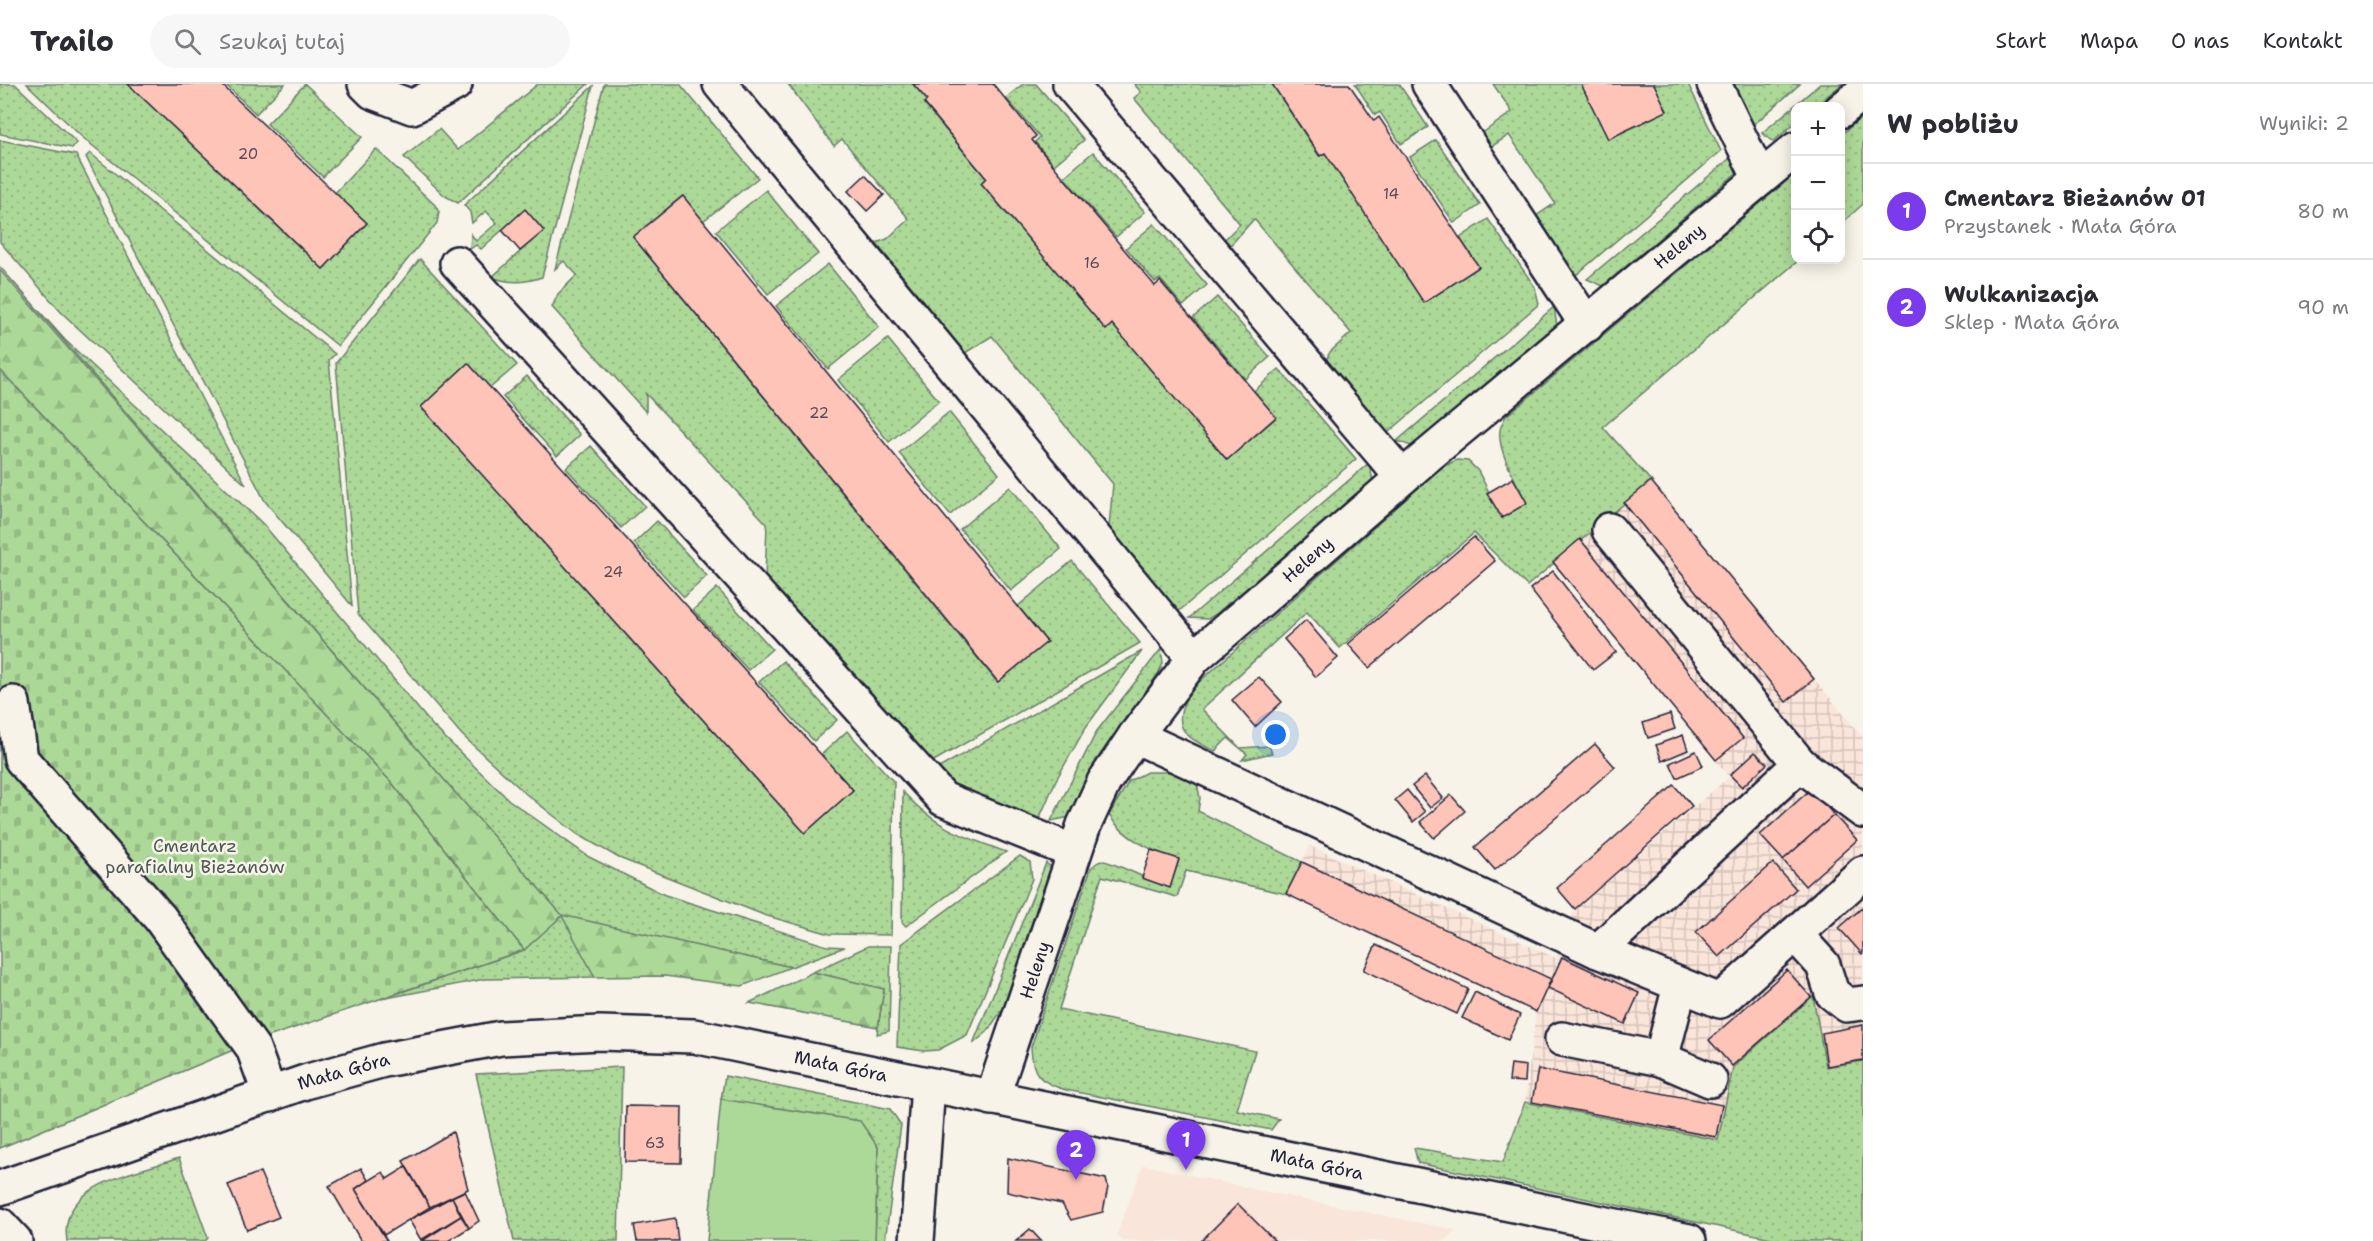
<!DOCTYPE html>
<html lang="pl">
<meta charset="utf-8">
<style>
:root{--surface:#fff;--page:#f7f7f7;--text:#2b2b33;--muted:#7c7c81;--line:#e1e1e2;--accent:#7c3aed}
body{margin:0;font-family:"Shantell Sans",sans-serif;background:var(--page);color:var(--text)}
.controls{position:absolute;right:18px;top:18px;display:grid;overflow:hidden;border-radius:12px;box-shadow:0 3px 15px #0003}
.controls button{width:54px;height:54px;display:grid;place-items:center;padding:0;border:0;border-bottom:2px solid var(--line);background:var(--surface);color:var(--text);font:30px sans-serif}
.you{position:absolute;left:1276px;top:651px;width:21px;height:21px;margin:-15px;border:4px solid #fff;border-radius:50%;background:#1a73e8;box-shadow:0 0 0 9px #1a73e833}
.badge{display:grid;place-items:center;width:39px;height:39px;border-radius:50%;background:var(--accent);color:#fff;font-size:20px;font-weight:700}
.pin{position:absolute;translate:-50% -50px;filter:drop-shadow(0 2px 3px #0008)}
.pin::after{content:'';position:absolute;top:32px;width:21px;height:18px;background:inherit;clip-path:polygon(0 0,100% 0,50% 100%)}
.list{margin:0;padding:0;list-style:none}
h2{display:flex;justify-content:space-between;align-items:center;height:78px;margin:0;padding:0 24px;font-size:26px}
h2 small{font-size:20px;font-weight:400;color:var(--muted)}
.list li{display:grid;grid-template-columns:39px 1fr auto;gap:18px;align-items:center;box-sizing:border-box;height:96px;padding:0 24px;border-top:2px solid var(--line)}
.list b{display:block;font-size:22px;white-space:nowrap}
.list p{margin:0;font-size:20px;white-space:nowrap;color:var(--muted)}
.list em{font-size:20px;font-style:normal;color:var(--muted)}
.icon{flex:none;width:33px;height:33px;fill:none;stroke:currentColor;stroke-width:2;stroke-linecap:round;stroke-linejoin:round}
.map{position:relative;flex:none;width:1863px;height:1157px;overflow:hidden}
header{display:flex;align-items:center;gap:36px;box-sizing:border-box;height:84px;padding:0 30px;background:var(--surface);border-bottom:2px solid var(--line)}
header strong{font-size:28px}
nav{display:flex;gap:33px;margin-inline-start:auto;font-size:21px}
.search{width:420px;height:54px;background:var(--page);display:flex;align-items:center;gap:15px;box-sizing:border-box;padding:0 21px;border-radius:33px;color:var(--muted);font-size:22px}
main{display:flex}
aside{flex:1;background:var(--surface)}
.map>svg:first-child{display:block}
.built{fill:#f9e5d9}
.industrial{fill:url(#industrial-grid)}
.grass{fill:url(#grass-dots);stroke:#687e6a;stroke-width:1.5}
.forest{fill:url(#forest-firs);stroke:#687e6a;stroke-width:1.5}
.cemetery{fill:url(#cemetery-stones);stroke:#687e6a;stroke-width:1.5}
.pitch{fill:#add998;stroke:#687e6a;stroke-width:1.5}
.building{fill:#fec4b7;stroke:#22223b;stroke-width:1.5}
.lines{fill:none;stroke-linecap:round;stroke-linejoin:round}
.minor-casing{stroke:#22223b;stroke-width:38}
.minor{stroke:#f7f3e8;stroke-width:33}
.labels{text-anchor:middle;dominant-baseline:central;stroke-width:5;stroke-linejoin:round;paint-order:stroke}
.number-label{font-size:15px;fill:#594a5a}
.street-label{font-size:18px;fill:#22223b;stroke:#f7f3e8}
.park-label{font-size:18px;fill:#4c5957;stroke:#f7f3e8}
</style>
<header>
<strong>Trailo</strong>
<div class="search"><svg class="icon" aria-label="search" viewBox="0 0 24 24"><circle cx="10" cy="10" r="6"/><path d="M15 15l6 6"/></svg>Szukaj tutaj</div>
<nav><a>Start</a><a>Mapa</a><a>O nas</a><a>Kontakt</a></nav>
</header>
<main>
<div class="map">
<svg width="1863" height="1157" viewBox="0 0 1863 1157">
<defs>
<pattern id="industrial-grid" width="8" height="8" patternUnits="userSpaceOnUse" patternTransform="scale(1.5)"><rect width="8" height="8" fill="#f9e5d9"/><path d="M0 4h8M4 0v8" fill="none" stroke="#d5c4bb"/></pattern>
<pattern id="grass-dots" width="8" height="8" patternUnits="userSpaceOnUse" patternTransform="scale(1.5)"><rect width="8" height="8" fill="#add998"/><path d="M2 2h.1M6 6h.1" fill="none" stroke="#95ba84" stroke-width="1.8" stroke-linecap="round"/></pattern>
<pattern id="forest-firs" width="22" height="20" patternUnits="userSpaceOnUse" patternTransform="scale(1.5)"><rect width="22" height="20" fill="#add998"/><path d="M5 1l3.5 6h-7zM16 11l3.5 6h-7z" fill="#95ba84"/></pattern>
<pattern id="cemetery-stones" width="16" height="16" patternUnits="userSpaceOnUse" patternTransform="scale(1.5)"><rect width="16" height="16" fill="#add998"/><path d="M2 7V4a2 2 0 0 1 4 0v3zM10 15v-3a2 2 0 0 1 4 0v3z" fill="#95ba84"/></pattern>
</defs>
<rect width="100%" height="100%" fill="#f7f3e8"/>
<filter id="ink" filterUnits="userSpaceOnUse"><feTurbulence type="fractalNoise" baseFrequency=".0167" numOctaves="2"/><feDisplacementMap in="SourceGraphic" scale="12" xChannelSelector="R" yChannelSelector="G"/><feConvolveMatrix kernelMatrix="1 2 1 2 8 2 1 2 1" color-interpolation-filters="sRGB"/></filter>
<g filter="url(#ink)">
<path class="built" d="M 1143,1081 L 1272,1109 L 1455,1146 L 1444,1157 L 1123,1157 L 1117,1150 Z"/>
<path class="industrial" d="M 1651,397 L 1863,654 L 1863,977 L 1826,983 L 1813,912 L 1733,983 L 1718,1056 L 1525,1018 L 1536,928 L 1286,810 L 1310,762 L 1556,874 L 1574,827 L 1729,693 L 1553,478 Z"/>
<g class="grass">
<path d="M 0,0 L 15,0 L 77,59 L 72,64 L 0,50 Z"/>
<path d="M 27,0 L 128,0 L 323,185 L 367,139 L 335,109 L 376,65 L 436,122 L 439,128 L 437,139 L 338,262 L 82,53 Z"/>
<path d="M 225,0 L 285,0 L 256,30 Z"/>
<path d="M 305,0 L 362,53 L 323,93 L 267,40 Z"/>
<path d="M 538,0 L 588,0 L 458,119 L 445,112 L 404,73 L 439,45 L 458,66 Z"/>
<path d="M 604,0 L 680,0 L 758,94 L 703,137 L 682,112 L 633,153 L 997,598 L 1047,558 L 1018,522 L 1072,477 L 1140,559 L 925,682 L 765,496 L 767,440 L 646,310 L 646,328 L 552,223 L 558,210 L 577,191 L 564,177 L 555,185 Z"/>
<path d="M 788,0 L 913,0 L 927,16 L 924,20 L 986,94 L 981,99 L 1106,246 L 1112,240 L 1227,376 L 1276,334 L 1254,307 L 1279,285 L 1356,375 L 1178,528 L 1109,443 L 1113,400 L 992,252 L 965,269 L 876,159 L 887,155 L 909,135 L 842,55 L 834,62 Z"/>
<path d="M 1023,0 L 1036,0 L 1084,56 L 1054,81 L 1035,58 L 1040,53 L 1006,14 Z"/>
<path d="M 1134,0 L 1272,0 L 1319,72 L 1325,69 L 1479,183 L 1460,154 L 1488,135 L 1535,203 L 1539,220 L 1383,353 L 1328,290 L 1327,274 L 1330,268 L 1351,249 L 1254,135 L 1227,165 L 1219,161 L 1240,140 L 1134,14 L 1141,8 Z"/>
<path d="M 1355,0 L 1399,0 L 1428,43 L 1401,60 L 1380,28 L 1375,31 Z"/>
<path d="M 1493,0 L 1581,0 L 1609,55 L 1666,27 L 1654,0 L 1688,0 L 1721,67 L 1576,191 L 1565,185 L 1532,135 L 1555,119 L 1509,51 L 1486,66 L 1481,50 L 1512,28 Z"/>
<path d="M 1729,0 L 1800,0 L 1751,43 Z"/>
<path d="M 1820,0 L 1842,0 L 1815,22 L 1796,22 L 1795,39 L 1773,58 L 1762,49 Z"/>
<path d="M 593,2 L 542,193 C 525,199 509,200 492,193 L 543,147 L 525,126 L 481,165 L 476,161 L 470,165 L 471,150 L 476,157 L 497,139 L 486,127 L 472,139 L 470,128 L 464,121 Z"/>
<path d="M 1863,32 L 1863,120 L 1841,140 L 1841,51 Z"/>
<path d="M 0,56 L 76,71 L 246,401 L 61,228 L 0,158 Z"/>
<path d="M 1436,56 L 1480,121 L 1454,139 L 1410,73 Z"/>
<path d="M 1093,68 L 1145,128 L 1116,153 L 1064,93 Z"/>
<path d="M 90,69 L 335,270 L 329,276 L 352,522 L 265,417 L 86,73 Z"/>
<path d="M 1735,70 L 1741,85 L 1603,202 L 1587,195 Z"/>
<path d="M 1795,90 L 1796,176 L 1799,176 L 1603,343 L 1651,397 L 1527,502 L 1474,449 L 1340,564 L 1307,528 L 1202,625 L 1240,664 L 1269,662 L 1272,669 L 1242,676 L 1247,670 L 1228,654 L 1215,667 C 1182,652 1170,642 1190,606 L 1442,383 L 1457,376 L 1468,377 L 1478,387 L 1502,433 L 1527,419 C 1518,401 1497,367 1500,347 C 1500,342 1504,337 1505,333 Z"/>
<path d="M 766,106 L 818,170 L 768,210 L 716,147 Z"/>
<path d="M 1154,140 L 1207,201 L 1183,222 L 1160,195 L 1155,198 L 1126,164 Z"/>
<path d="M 420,175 L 517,281 L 490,304 L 468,279 L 421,323 L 805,749 L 853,706 L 821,671 L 847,647 L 894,698 L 891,851 L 830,850 L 764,831 L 619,774 L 577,750 L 526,710 L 462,651 L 358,530 L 336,279 Z"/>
<path d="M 828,180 L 879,243 L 828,285 L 776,222 Z"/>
<path d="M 0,183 L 65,256 L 263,440 L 433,642 L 509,716 L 589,773 L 665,811 L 827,862 L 845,863 L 791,883 L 563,832 L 595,893 L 485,895 L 381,915 L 524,866 L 561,831 Z"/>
<path d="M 1217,213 L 1270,273 L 1245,295 L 1193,234 Z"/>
<path d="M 1554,223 L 1557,242 L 1414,363 L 1397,357 Z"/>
<path d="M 888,255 L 939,317 L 889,358 L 838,296 Z"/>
<path d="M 527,292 L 580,351 L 557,372 L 503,313 Z"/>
<path d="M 949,328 L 999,390 L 950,431 L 899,369 Z"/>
<path d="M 591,362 L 645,422 L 621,444 L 566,384 Z"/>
<path d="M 1369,379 L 1373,397 L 1216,530 L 1208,535 L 1189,534 Z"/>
<path d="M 1010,403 L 1061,465 L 1011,507 L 960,445 Z"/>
<path d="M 657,437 L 707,492 L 684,513 L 634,459 Z"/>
<path d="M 717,504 L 772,565 L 748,586 L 693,526 Z"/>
<path d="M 1161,565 L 1163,579 L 1158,590 L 1096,677 L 1070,733 L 1051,737 L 1097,647 Z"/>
<path d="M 1142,567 L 1086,643 L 1056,696 L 1037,740 L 972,717 L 932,688 Z"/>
<path d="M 783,577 L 837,636 L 814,657 L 759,598 Z"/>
<path d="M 1147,688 L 1172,688 L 1197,699 L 1200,714 L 1198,727 L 1302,778 L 1286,810 L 1186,787 L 1177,813 L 1102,792 L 1059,925 L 1255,967 L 1237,1026 L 1279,1035 L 1271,1046 L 1066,1006 C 1039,998 1032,991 1031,963 L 1091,784 C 1095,780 1098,777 1103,777 C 1110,776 1155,800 1170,803 L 1179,776 C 1153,767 1124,755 1109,731 L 1129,697 Z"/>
<path d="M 903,708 C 937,745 961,751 1006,768 L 906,842 L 902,838 Z"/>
<path d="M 1020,772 L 1030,778 L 1032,795 L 967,951 L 938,966 L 924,967 L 897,963 L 901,860 Z"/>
<path d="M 1046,779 L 1051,783 L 1004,923 L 987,948 L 973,960 Z"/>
<path d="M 868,862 L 891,862 L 889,947 L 877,950 L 884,905 L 813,888 Z"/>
<path d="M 1813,912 L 1826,983 L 1863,977 L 1863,1157 L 1785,1157 L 1418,1079 L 1414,1064 L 1503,1078 L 1525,1018 L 1718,1056 L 1733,983 Z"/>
<path d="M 622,983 L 618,1157 L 514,1157 L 476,990 Z"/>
<path d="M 725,992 L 890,1025 L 901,1041 L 885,1157 L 875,1157 L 878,1063 L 721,1015 Z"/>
<path d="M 179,1074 L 208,1154 L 205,1157 L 67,1157 C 57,1098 139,1089 179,1074 Z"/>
</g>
<g class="forest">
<path d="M 0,186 L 562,831 L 791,883 L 742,902 L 665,892 L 595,893 L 562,832 L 524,866 L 392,699 L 0,286 Z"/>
<path d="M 813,888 L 884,905 L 878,943 L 749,919 Z"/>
</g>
<path class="cemetery" d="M 0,286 L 392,699 L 524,866 L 250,959 L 0,1064 Z"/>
<path class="pitch" d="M 721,1015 L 860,1037 L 878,1063 L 875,1157 L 707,1157 Z"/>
<g class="building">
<path d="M 128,0 L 221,0 L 367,139 L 323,185 Z"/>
<path d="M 913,0 L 993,0 L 1036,52 L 1032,56 L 1155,202 L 1160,197 L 1276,333 L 1227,376 L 1112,240 L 1106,246 L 981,99 L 986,94 L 924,19 L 927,16 Z"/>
<path d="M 1272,0 L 1349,0 L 1374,37 L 1379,33 L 1479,183 L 1424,219 L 1325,69 L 1320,72 Z"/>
<path d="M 1581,0 L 1654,0 L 1667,27 L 1608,55 Z"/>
<path d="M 865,91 L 884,111 L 867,127 L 848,107 Z"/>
<path d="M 683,112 L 1047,558 L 998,598 L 633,153 Z"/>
<path d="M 525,125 L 544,147 L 520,167 L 502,146 Z"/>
<path d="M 468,279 L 853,706 L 805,749 L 421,323 Z"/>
<path d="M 1513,394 L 1527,419 L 1502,434 L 1487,409 Z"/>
<path d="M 1651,397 L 1814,595 L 1786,618 L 1624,419 Z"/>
<path d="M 1474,453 L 1495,477 L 1369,584 L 1348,560 Z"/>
<path d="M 1580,455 L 1743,654 L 1716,676 L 1553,478 Z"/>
<path d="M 1553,487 L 1616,568 L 1593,586 L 1530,505 Z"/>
<path d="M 1306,536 L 1338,574 L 1316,593 L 1284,555 Z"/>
<path d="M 1259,593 L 1282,618 L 1255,643 L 1232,616 Z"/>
<path d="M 1670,630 L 1675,645 L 1648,654 L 1643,639 Z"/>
<path d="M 1683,651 L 1688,666 L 1662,677 L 1656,661 Z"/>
<path d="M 1595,660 L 1615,683 L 1495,786 L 1475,763 Z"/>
<path d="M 1696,667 L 1703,682 L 1677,694 L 1670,679 Z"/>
<path d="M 1755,668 L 1767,680 L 1742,703 L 1730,691 Z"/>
<path d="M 1425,692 L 1443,714 L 1430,724 L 1412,702 Z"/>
<path d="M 1674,701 L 1692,722 L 1575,825 L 1557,804 Z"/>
<path d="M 1811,705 L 1834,731 L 1783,776 L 1760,751 Z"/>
<path d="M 1407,706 L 1425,728 L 1413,738 L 1395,716 Z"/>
<path d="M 1451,711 L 1465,727 L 1434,754 L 1420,738 Z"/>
<path d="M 1834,731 L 1857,756 L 1805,802 L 1783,776 Z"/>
<path d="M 1151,766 L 1179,775 L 1170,804 L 1142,794 Z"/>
<path d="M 1302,778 L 1551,895 L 1536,928 L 1286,810 Z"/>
<path d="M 1773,779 L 1796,805 L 1719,873 L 1696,848 Z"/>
<path d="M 1863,823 L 1863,869 L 1862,870 L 1839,844 Z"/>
<path d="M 1376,861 L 1468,905 L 1457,930 L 1364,886 Z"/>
<path d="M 1562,873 L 1639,909 L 1625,940 L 1548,904 Z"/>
<path d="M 1787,886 L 1811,913 L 1732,982 L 1709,956 Z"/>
<path d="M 1475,908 L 1520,931 L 1508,956 L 1462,934 Z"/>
<path d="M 1863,941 L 1863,976 L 1827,982 L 1822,949 Z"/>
<path d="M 1511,980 L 1526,982 L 1525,998 L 1509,997 Z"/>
<path d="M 1538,985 L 1722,1021 L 1716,1053 L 1532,1018 Z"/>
<path d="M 626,1022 L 682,1023 L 681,1079 L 625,1078 Z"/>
<path d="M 453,1048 L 468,1105 L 430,1123 L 403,1077 Z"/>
<path d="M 1008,1074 L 1106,1095 L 1108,1103 L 1103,1128 L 1071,1136 L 1062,1120 L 1007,1108 Z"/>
<path d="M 406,1083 L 430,1123 L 384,1151 L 355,1105 L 383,1088 L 387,1095 Z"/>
<path d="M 361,1084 L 368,1096 L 355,1105 L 387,1157 L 361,1157 L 329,1102 Z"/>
<path d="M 260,1088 L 279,1133 L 247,1146 L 228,1101 Z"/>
<path d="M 465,1107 L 479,1137 L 469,1144 L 452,1113 Z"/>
<path d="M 452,1113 L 461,1132 L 421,1156 L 409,1136 Z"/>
<path d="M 1238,1120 L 1275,1157 L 1201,1157 Z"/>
<path d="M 461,1132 L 469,1144 L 448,1157 L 422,1157 Z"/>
<path d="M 675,1134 L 678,1157 L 637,1157 L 634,1141 Z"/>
<path d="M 1030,1145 L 1041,1157 L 1016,1157 Z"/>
</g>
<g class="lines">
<g class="minor-casing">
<g id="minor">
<path d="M 365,0 L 373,8 L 412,23 L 455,0"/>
<path d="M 720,0 L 1194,574"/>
<path d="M 1070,0 L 1402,393"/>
<path d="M 1429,0 L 1587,241"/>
<path d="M 1714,0 L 1760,95"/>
<path d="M 1840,27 L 1863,8"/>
<path d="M 457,179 L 943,715 L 1074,768"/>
<path d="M 1609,446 L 1800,680"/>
<path d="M 13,619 L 21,675 L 160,834 L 253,964 L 270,1011"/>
<path d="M 1135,652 L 1598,867 L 1720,917 L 1863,789"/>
<path d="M 1795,850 L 1823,881 L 1832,909 L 1847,921 L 1863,919"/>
<path d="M 1598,867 L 1800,680 L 1863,727"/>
<path d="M 1562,955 L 1661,975 L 1710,996"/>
<path d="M 1661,975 L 1680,902"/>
<path id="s1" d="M 992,1014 L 1084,741 L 1104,698 L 1135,652 L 1194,574 L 1425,374 L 1796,65"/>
<path id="s2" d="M 0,1104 L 308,997 L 384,976 L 501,954 L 600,949 L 694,952 L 1689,1157"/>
<path d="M 0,1141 L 15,1157"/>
<path d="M 917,1157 L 928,1001"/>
</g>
</g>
<use href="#minor" class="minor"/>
</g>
</g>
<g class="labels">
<g class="number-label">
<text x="248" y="70">20</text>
<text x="1391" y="110">14</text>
<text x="1092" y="179">16</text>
<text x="819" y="329">22</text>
<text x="613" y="488">24</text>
<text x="655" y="1059">63</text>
</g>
<g class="street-label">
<text stroke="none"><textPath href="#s1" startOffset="1125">Heleny</textPath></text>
<text stroke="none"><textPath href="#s1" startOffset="639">Heleny</textPath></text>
<text stroke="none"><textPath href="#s1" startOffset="135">Heleny</textPath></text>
<text stroke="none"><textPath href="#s2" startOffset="867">Mała Góra</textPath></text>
<text stroke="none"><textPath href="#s2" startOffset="363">Mała Góra</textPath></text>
<text stroke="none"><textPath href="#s2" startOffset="1353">Mała Góra</textPath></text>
</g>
<g class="park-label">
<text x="195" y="762">Cmentarz<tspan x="195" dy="21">parafialny Bieżanów</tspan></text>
</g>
</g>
</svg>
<div class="controls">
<button>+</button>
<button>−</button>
<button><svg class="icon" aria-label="locate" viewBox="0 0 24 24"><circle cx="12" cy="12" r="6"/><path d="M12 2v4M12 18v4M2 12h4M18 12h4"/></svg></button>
</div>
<div class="you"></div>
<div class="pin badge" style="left:1186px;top:1086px">1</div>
<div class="pin badge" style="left:1076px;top:1096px">2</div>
</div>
<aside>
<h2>W pobliżu<small>Wyniki: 2</small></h2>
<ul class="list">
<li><span class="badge">1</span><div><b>Cmentarz Bieżanów 01</b><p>Przystanek · Mała Góra</p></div><em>80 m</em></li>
<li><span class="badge">2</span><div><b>Wulkanizacja</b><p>Sklep · Mała Góra</p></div><em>90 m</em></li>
</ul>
</aside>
</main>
